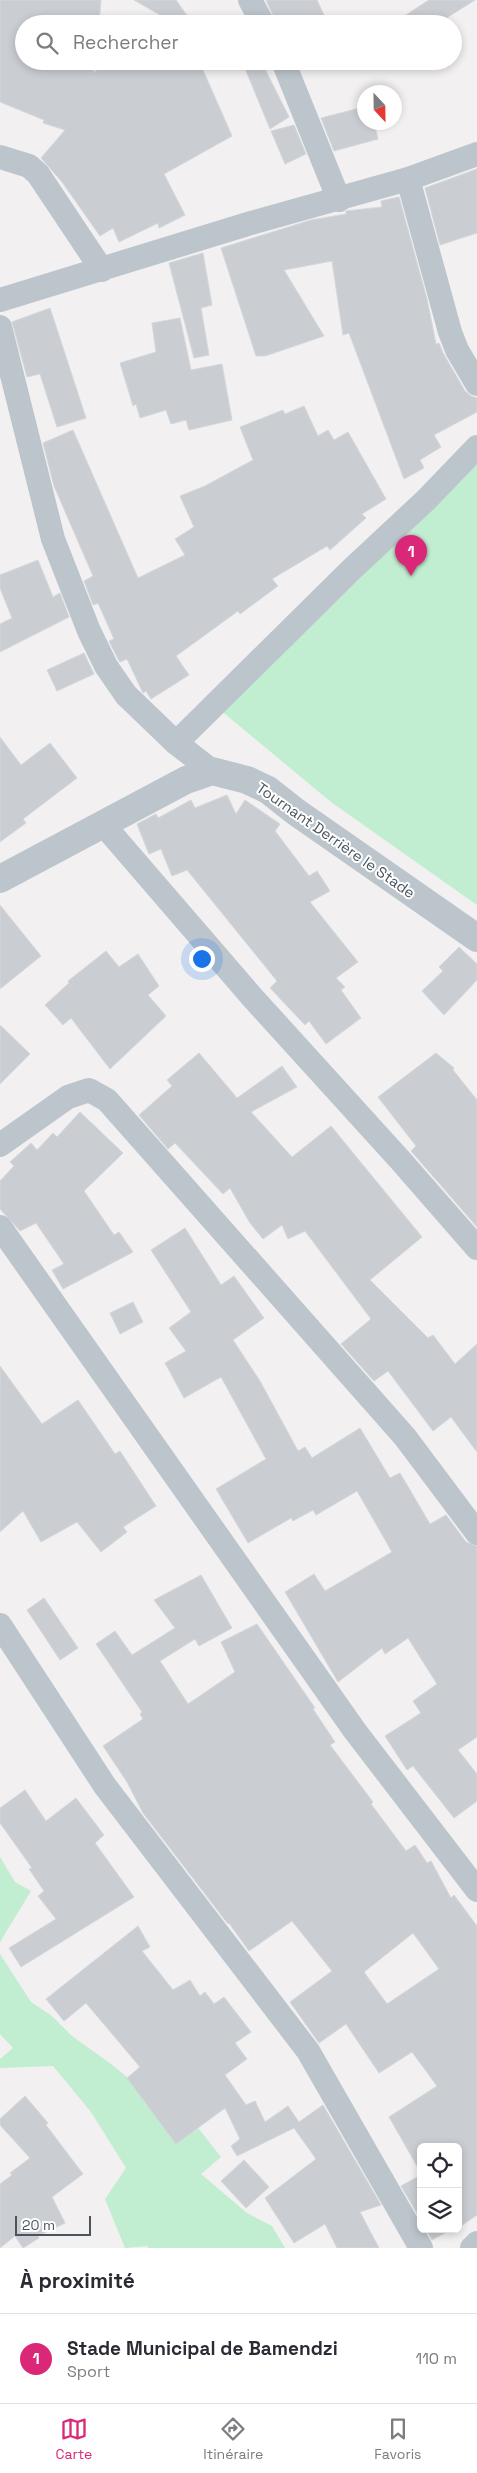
<!DOCTYPE html>
<html lang="fr">
<meta charset="utf-8">
<style>
:root{--surface:#fff;--page:#f2f2f3;--text:#2b2b33;--muted:#7c7c81;--line:#e1e1e2;--accent:#db2777}
body{margin:0;font-family:"Space Grotesk",sans-serif;background:var(--page);color:var(--text)}
.controls{position:absolute;right:15px;bottom:15px;display:grid;overflow:hidden;border-radius:8px;box-shadow:0 2px 8px #0003}
.controls button{width:45px;height:45px;display:grid;place-items:center;padding:0;border:0;border-bottom:1px solid var(--line);background:var(--surface);color:var(--text);font:25px sans-serif}
.compass{position:absolute;left:357px;top:85px;width:45px;height:45px;border-radius:50%;background:var(--surface);box-shadow:0 2px 8px #0003;rotate:158deg}
.scale{position:absolute;left:15px;bottom:12px;width:76px;box-sizing:border-box;padding-left:5px;border:2px solid #49545c;border-top:0;font-size:14px;line-height:18px;white-space:nowrap;color:#49545c;-webkit-text-stroke:4px #fff;paint-order:stroke}
.you{position:absolute;left:201px;top:958px;width:18px;height:18px;margin:-12px;border:4px solid #fff;border-radius:50%;background:#1a73e8;box-shadow:0 0 0 8px #1a73e833}
.badge{display:grid;place-items:center;width:32px;height:32px;border-radius:50%;background:var(--accent);color:#fff;font-size:16px;font-weight:700}
.pin{position:absolute;translate:-50% -41px;filter:drop-shadow(0 1px 2px #0008)}
.pin::after{content:'';position:absolute;top:26px;width:18px;height:15px;background:inherit;clip-path:polygon(0 0,100% 0,50% 100%)}
.list{margin:0;padding:0;list-style:none}
h2{display:flex;justify-content:space-between;align-items:center;height:65px;margin:0;padding:0 20px;font-size:21px}
h2 small{font-size:16px;font-weight:400;color:var(--muted)}
.list li{display:grid;grid-template-columns:32px 1fr auto;gap:15px;align-items:center;box-sizing:border-box;height:90px;padding:0 20px;border-top:1px solid var(--line)}
.list b{display:block;font-size:19px;white-space:nowrap}
.list p{margin:0;font-size:16px;white-space:nowrap;color:var(--muted)}
.list em{font-size:16px;font-style:normal;color:var(--muted)}
.icon{flex:none;width:28px;height:28px;fill:none;stroke:currentColor;stroke-width:2;stroke-linecap:round;stroke-linejoin:round}
.map{position:relative;flex:none;width:477px;height:2248px;overflow:hidden}
.search{position:absolute;background:var(--surface);box-shadow:0 2px 8px #0003;left:15px;right:15px;top:15px;height:55px;display:flex;align-items:center;gap:12px;box-sizing:border-box;padding:0 18px;border-radius:28px;color:var(--muted);font-size:19px}
.sheet{height:155px;background:var(--surface)}
nav{display:flex;justify-content:space-around;align-items:center;box-sizing:border-box;height:70px;border-top:1px solid var(--line);background:var(--surface);font-size:14px;color:var(--muted)}
nav a{display:grid;justify-items:center;gap:2px}
nav .on{color:var(--accent)}
.map>svg:first-child{display:block}
.green{fill:#c1edd0}
.building{fill:#cacdd2;stroke:#d4d7db;fill-rule:evenodd}
.lines{fill:none;stroke-linecap:round;stroke-linejoin:round}
.minor{stroke:#bcc5cc;stroke-width:24}
.tertiary{stroke:#bcc5cc;stroke-width:28}
.labels{text-anchor:middle;dominant-baseline:central;stroke-width:4;stroke-linejoin:round;paint-order:stroke}
.street-label{font-size:15px;fill:#49545c;stroke:#fff}
</style>
<div class="map">
<svg width="477" height="2248" viewBox="0 0 477 2248">
<rect width="100%" height="100%" fill="#f2f0f0"/>
<g class="green">
<path d="M 477,449 L 477,905 L 331,802 L 213,704 Z"/>
<path d="M 0,1857 L 15,1882 L 31,1891 L 0,1942 Z"/>
<path d="M 0,1954 L 31,2002 L 52,2016 L 72,2036 L 111,2064 L 148,2094 L 195,2124 L 221,2157 L 201,2174 L 247,2213 L 272,2226 L 285,2248 L 148,2248 L 147,2246 L 125,2248 L 105,2199 L 126,2168 L 91,2112 L 53,2066 L 0,2068 L 0,2059 L 13,2048 L 0,2034 Z"/>
</g>
<g class="building">
<path d="M 0,0 L 101,0 L 99,24 L 24,24 L 24,61 L 95,61 L 93,73 L 110,61 L 199,61 L 232,136 L 164,174 L 185,215 L 159,228 L 158,223 L 119,242 L 113,228 L 100,236 L 62,182 L 41,158 L 65,130 L 43,123 L 44,120 L 0,102 Z"/>
<path d="M 134,0 L 176,0 L 193,24 L 161,24 L 167,19 Z"/>
<path d="M 266,0 L 317,0 L 328,24 L 277,24 Z"/>
<path d="M 429,0 L 475,0 L 437,24 L 392,24 Z"/>
<path d="M 242,61 L 261,61 L 289,117 L 270,129 Z"/>
<path d="M 364,107 L 364,122 L 374,122 L 378,139 L 334,151 L 321,118 Z"/>
<path d="M 294,125 L 306,154 L 285,164 L 271,131 Z"/>
<path d="M 477,169 L 477,233 L 440,245 L 425,188 Z"/>
<path d="M 399,197 L 427,299 L 436,344 L 439,343 L 443,353 L 465,391 L 471,396 L 477,398 L 477,412 L 434,435 L 441,447 L 420,460 L 424,468 L 404,479 L 349,333 L 343,335 L 332,261 L 284,270 L 324,336 L 265,356 L 256,356 L 221,248 L 311,220 L 346,214 L 346,211 L 382,207 L 381,201 Z"/>
<path d="M 203,253 L 212,305 L 201,308 L 209,355 L 194,358 L 169,263 Z"/>
<path d="M 50,308 L 86,418 L 57,427 L 40,374 L 27,377 L 12,322 Z"/>
<path d="M 180,318 L 191,370 L 222,364 L 232,420 L 189,430 L 186,420 L 171,424 L 166,410 L 140,418 L 136,404 L 133,406 L 120,363 L 156,352 L 152,323 Z"/>
<path d="M 304,406 L 318,436 L 328,430 L 334,440 L 348,432 L 386,499 L 362,514 L 366,518 L 330,550 L 327,546 L 272,579 L 278,586 L 240,614 L 238,611 L 176,656 L 189,675 L 151,699 L 146,691 L 143,693 L 127,659 L 120,662 L 118,659 L 109,641 L 114,639 L 98,603 L 93,605 L 84,581 L 93,576 L 54,486 L 43,443 L 73,430 L 138,578 L 185,555 L 175,539 L 194,527 L 180,496 L 205,486 L 253,460 L 240,427 L 283,410 L 285,414 Z"/>
<path d="M 38,560 L 53,597 L 60,593 L 69,617 L 0,652 L 0,624 L 12,618 L 0,588 L 0,575 Z"/>
<path d="M 84,653 L 94,674 L 57,691 L 47,670 Z"/>
<path d="M 0,737 L 21,765 L 50,743 L 77,778 L 23,819 L 26,823 L 0,842 Z"/>
<path d="M 227,795 L 236,814 L 245,800 L 280,824 L 275,831 L 309,876 L 317,871 L 330,891 L 310,902 L 358,962 L 336,978 L 345,987 L 341,990 L 361,1018 L 326,1044 L 309,1021 L 305,1025 L 270,988 L 277,981 L 187,870 L 172,876 L 161,849 L 149,854 L 137,824 L 156,814 L 158,818 L 191,800 L 195,808 Z"/>
<path d="M 0,905 L 41,956 L 0,989 Z"/>
<path d="M 459,947 L 477,964 L 477,980 L 444,1015 L 422,991 L 443,971 L 439,967 Z"/>
<path d="M 106,951 L 119,967 L 138,954 L 159,986 L 148,995 L 166,1016 L 110,1069 L 71,1018 L 63,1025 L 45,1005 L 69,983 L 68,981 Z"/>
<path d="M 0,1025 L 30,1054 L 0,1084 Z"/>
<path d="M 199,1053 L 237,1098 L 282,1066 L 297,1087 L 251,1112 L 292,1157 L 331,1126 L 422,1237 L 370,1280 L 428,1338 L 433,1335 L 455,1364 L 477,1344 L 477,1452 L 451,1417 L 433,1431 L 388,1371 L 374,1381 L 341,1344 L 371,1319 L 305,1231 L 288,1239 L 282,1225 L 263,1239 L 250,1223 L 230,1188 L 223,1194 L 175,1143 L 168,1149 L 139,1115 L 172,1086 L 167,1080 Z"/>
<path d="M 436,1053 L 454,1068 L 453,1070 L 477,1100 L 477,1227 L 411,1151 L 416,1146 L 378,1097 Z"/>
<path d="M 80,1112 L 123,1153 L 84,1191 L 114,1235 L 119,1232 L 133,1252 L 63,1289 L 52,1270 L 64,1264 L 36,1223 L 20,1231 L 0,1209 L 0,1181 L 14,1166 L 10,1162 L 31,1143 L 37,1150 L 53,1133 L 57,1137 Z"/>
<path d="M 185,1228 L 221,1285 L 234,1276 L 264,1318 L 233,1340 L 260,1381 L 298,1451 L 305,1447 L 312,1458 L 360,1428 L 390,1478 L 400,1473 L 430,1524 L 446,1515 L 466,1542 L 477,1546 L 477,1737 L 458,1750 L 477,1774 L 477,1801 L 454,1818 L 413,1766 L 407,1770 L 385,1736 L 421,1713 L 413,1701 L 437,1684 L 408,1638 L 385,1654 L 382,1648 L 338,1682 L 285,1592 L 314,1574 L 325,1591 L 392,1552 L 357,1491 L 316,1515 L 313,1510 L 293,1521 L 291,1518 L 248,1543 L 216,1489 L 266,1459 L 221,1377 L 184,1398 L 165,1363 L 186,1351 L 169,1328 L 191,1312 L 151,1250 Z"/>
<path d="M 133,1302 L 143,1322 L 120,1334 L 110,1313 Z"/>
<path d="M 0,1366 L 42,1424 L 78,1400 L 115,1454 L 120,1451 L 156,1506 L 123,1527 L 127,1532 L 101,1552 L 77,1522 L 41,1542 L 23,1511 L 0,1532 Z"/>
<path d="M 201,1575 L 232,1628 L 199,1646 L 195,1639 L 160,1661 L 188,1704 L 235,1672 L 221,1642 L 257,1624 L 315,1708 L 313,1709 L 335,1742 L 330,1745 L 373,1802 L 371,1804 L 406,1851 L 415,1845 L 427,1863 L 431,1861 L 451,1898 L 454,1895 L 477,1926 L 477,2215 L 461,2226 L 458,2226 L 458,2147 L 421,2147 L 421,2173 L 389,2117 L 437,2086 L 412,2052 L 379,2073 L 346,2024 L 319,2043 L 290,2002 L 332,1971 L 292,1921 L 249,1951 L 229,1923 L 228,1924 L 143,1813 L 127,1782 L 103,1746 L 143,1719 L 140,1714 L 142,1712 L 96,1644 L 115,1631 L 132,1655 L 175,1628 L 154,1600 ZM 413,1933 L 439,1969 L 387,2004 L 364,1972 Z"/>
<path d="M 44,1598 L 78,1648 L 60,1660 L 27,1610 Z"/>
<path d="M 25,1790 L 46,1821 L 76,1798 L 104,1835 L 95,1843 L 134,1897 L 21,1967 L 9,1948 L 56,1919 L 38,1896 L 44,1891 L 29,1869 L 32,1868 L 0,1823 L 0,1808 Z"/>
<path d="M 138,1926 L 150,1947 L 142,1951 L 173,1990 L 190,1980 L 200,1996 L 205,1992 L 214,2004 L 224,1997 L 251,2032 L 235,2043 L 247,2059 L 225,2075 L 246,2105 L 255,2101 L 265,2122 L 288,2106 L 299,2122 L 323,2105 L 381,2205 L 360,2212 L 379,2248 L 337,2248 L 325,2224 L 294,2243 L 265,2198 L 316,2159 L 294,2128 L 237,2156 L 231,2146 L 240,2139 L 225,2108 L 176,2144 L 127,2078 L 140,2067 L 86,2003 L 64,2021 L 46,1999 Z"/>
<path d="M 25,2096 L 48,2123 L 46,2125 L 83,2174 L 52,2197 L 65,2223 L 38,2236 L 39,2238 L 23,2248 L 15,2236 L 0,2248 L 0,2184 L 12,2175 L 10,2173 L 30,2158 L 0,2125 L 0,2119 Z"/>
<path d="M 244,2160 L 269,2187 L 246,2208 L 221,2181 Z"/>
<path d="M 421,2175 L 421,2220 L 401,2186 Z"/>
<path d="M 426,2229 L 452,2229 L 432,2240 Z"/>
</g>
<g class="lines">
<g class="minor">
<path d="M 250,0 L 263,24"/>
<path d="M 283,61 L 339,200"/>
<path d="M 0,157 L 29,166 L 38,174 L 102,270"/>
<path d="M 408,179 L 450,332 L 457,350 L 477,384"/>
<path d="M 0,300 L 251,223 L 408,179 L 477,154"/>
<path d="M 0,327 L 53,539 L 89,631 L 106,666 L 126,695 L 176,743 L 212,771"/>
<path d="M 176,743 L 352,569 L 426,500 L 477,447"/>
<path d="M 102,823 L 252,997 L 401,1161 L 477,1248"/>
<path d="M 0,1145 L 68,1097 L 89,1090 L 107,1100 L 405,1437 L 477,1533"/>
<path d="M 0,1227 L 355,1731 L 477,1890"/>
<path d="M 0,1625 L 105,1786 L 308,2051 L 421,2248"/>
<path d="M 472,2248 L 477,2243"/>
</g>
<path class="tertiary" d="M 0,879 L 186,780 L 212,771 L 247,780 L 268,790 L 296,812 L 477,938"/>
</g>
<g class="labels">
<g class="street-label">
<text transform="translate(336 840) rotate(35)">Tournant Derrière le Stade</text>
</g>
</g>
</svg>
<div class="controls">
<button><svg class="icon" aria-label="locate" viewBox="0 0 24 24"><circle cx="12" cy="12" r="6"/><path d="M12 2v4M12 18v4M2 12h4M18 12h4"/></svg></button>
<button><svg class="icon" aria-label="layers" viewBox="0 0 24 24"><path d="M12 4l9 5-9 5-9-5zM3 14l9 5 9-5"/></svg></button>
</div>
<svg class="compass" viewBox="-18 -18 36 36"><path d="M0-13l5 13h-10z" fill="#e53935"/><path d="M0 13l5-13h-10z" fill="#7c7c81"/></svg>
<div class="scale">20 m</div>
<div class="you"></div>
<div class="pin badge" style="left:411px;top:576px">1</div>
<div class="search"><svg class="icon" aria-label="search" viewBox="0 0 24 24"><circle cx="10" cy="10" r="6"/><path d="M15 15l6 6"/></svg>Rechercher</div>
</div>
<section class="sheet">
<h2>À proximité<small></small></h2>
<ul class="list">
<li><span class="badge">1</span><div><b>Stade Municipal de Bamendzi</b><p>Sport</p></div><em>110 m</em></li>
</ul>
</section>
<nav>
<a class="on"><svg class="icon" aria-label="map" viewBox="0 0 24 24"><path d="M3 6l6-2 6 2 6-2v14l-6 2-6-2-6 2zM9 4v14M15 6v14"/></svg>Carte</a>
<a><svg class="icon" aria-label="directions" viewBox="0 0 24 24"><path d="M12 3l9 9-9 9-9-9zM9 14v-3h6M13 9l2 2-2 2"/></svg>Itinéraire</a>
<a><svg class="icon" aria-label="saved" viewBox="0 0 24 24"><path d="M7 4h10v16l-5-4-5 4z"/></svg>Favoris</a>
</nav>
